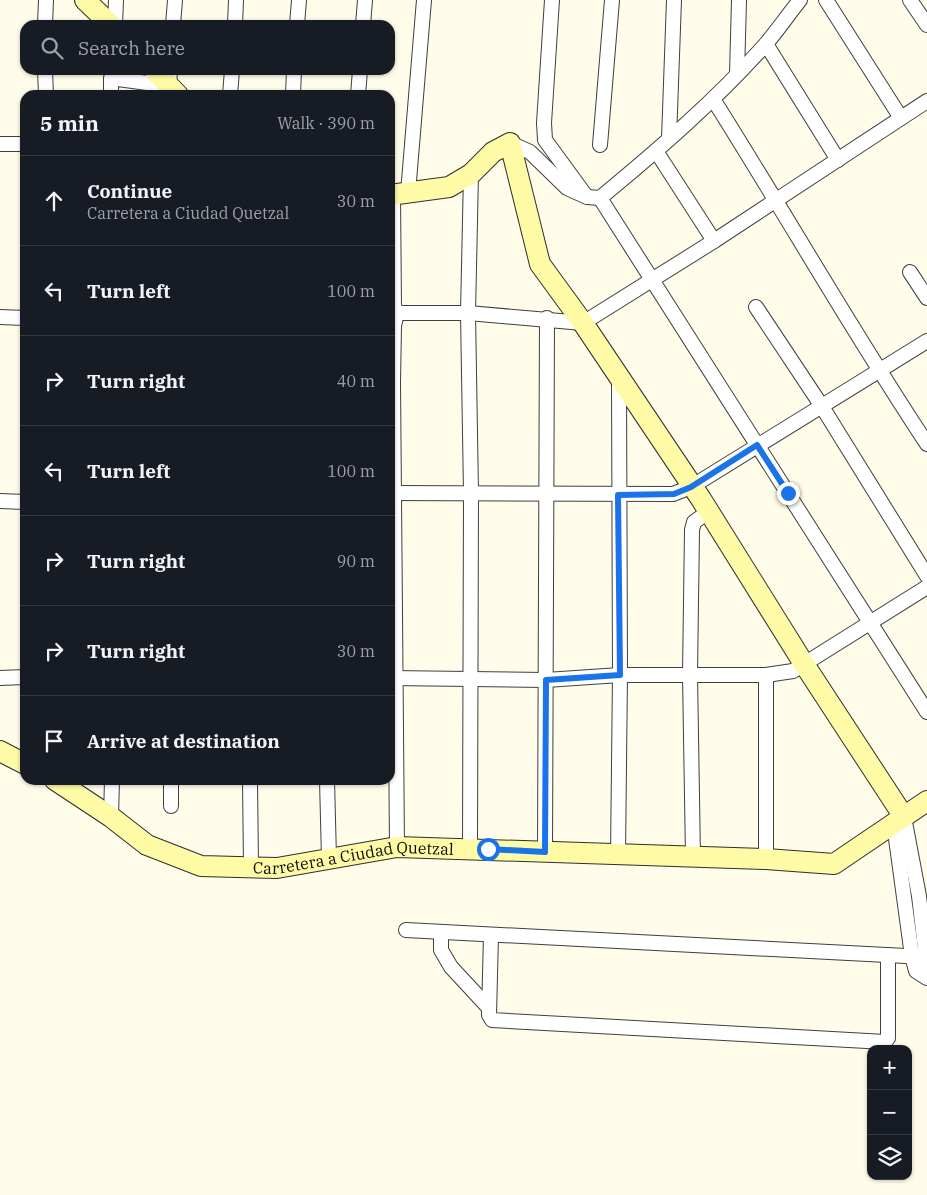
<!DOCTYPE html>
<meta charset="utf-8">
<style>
:root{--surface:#171b24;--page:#242831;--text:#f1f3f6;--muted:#9ea1a6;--line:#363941}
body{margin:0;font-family:"IBM Plex Serif",serif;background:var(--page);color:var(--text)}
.controls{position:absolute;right:15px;bottom:15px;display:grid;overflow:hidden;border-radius:10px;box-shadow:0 1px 4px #0004}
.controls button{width:45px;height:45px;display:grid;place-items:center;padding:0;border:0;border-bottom:1px solid var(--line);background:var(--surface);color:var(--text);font:25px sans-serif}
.stop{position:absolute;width:15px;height:15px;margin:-11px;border:4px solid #1a73e8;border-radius:50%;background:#fff}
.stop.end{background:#1a73e8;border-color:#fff;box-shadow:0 1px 5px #0008}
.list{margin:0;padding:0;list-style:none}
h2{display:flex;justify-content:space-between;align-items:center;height:65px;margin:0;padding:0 20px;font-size:21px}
h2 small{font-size:16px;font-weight:400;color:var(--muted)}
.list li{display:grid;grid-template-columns:32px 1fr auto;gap:15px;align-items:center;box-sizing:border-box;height:90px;padding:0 20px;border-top:1px solid var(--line)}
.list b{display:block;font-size:19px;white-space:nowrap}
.list p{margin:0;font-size:16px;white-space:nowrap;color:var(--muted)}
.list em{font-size:16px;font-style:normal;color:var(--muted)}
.icon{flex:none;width:28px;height:28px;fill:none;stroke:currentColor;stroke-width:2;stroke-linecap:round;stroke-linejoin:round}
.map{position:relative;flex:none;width:927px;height:1195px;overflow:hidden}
.search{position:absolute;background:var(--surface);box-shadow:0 1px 4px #0004;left:20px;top:20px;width:375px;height:55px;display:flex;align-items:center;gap:12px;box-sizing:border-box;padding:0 18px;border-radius:15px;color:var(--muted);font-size:19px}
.panel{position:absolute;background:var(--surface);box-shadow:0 1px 4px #0004;left:20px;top:90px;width:375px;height:695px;border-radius:15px}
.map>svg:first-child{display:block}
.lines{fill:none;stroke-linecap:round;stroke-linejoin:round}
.street-casing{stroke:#3f3f3f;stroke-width:16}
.secondary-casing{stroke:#2e2e2e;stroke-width:22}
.street{stroke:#fff;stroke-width:14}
.secondary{stroke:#fffaa5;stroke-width:20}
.route{stroke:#1a73e8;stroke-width:6}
.labels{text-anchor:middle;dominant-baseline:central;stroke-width:5;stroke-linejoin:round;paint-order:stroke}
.street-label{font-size:16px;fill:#0c0c0c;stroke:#fff}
</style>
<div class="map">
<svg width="927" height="1195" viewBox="0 0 927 1195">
<rect width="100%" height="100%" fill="#fffcea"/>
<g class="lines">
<g class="street-casing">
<g id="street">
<path d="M 552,0 L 544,123 L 545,140 L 586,196"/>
<path d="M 826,0 L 901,118"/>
<path d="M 910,0 L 927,25"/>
<path d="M 45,25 L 46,0"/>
<path d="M 115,25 L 116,0"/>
<path d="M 173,25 L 175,0"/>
<path d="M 235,25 L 236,0"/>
<path d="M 297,25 L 299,0"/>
<path d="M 363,25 L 365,0"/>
<path d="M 766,44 L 838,160"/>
<path d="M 45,70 L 46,95"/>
<path d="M 737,74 L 739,0"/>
<path d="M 111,95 L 111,78 L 169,86 L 170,70"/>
<path d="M 230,95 L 232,70"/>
<path d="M 293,95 L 294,70"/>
<path d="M 358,95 L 360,70"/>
<path d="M 713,99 C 785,213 852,331 927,444"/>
<path d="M 669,139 L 674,0"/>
<path d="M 510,143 L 530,152 L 567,188 L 587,197 L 600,198 C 658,150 715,101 765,45 C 777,31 788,15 800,0"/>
<path d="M 0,144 L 25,144"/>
<path d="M 600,145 L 612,0"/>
<path d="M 656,151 L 714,241"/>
<path d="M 408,193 L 424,0"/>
<path d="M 393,195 L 394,306 L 397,313 L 394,326 L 393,382 L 397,847"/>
<path d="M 600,198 L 927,712"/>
<path d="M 910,272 L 927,298"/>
<path d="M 756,307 L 821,405 L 927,576"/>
<path d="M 390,313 L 468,313 L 583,323 L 714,241 L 927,101"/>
<path d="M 0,317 L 25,318"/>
<path d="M 390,493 L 673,494 L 691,487 L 927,341"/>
<path d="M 0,501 L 25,502"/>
<path d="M 766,675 L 766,859"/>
<path d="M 0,678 L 25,677"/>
<path d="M 390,678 L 546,680 L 620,675 L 766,675 L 793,671 L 927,587"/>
<path d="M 250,780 L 251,867"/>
<path d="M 327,780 L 329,859"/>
<path d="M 171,806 L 171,780"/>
<path d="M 111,817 L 112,780"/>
<path d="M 904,817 L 919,896 L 927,966"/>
<path d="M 894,824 L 912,956 L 916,971 L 927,978"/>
<path d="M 470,848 L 471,493 L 468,313 L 471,174"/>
<path d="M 545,852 L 547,318"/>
<path d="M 618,855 L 620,675 L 619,379"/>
<path d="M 693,858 L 690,674 L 692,530 L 694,522 L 708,512"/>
<path d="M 406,930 L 925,957"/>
<path d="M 441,932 L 441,950 L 451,967 L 489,1008"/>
<path d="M 491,935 L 489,1015 L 492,1020 L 885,1042 L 888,1038 L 888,955"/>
</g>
</g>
<g class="secondary-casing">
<g id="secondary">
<path d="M 85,0 L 111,25"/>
<path d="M 154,70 L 178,95"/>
<path d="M 390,195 L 449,187 L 471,174 L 493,152 L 510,143 L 540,264 L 583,323 L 701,499 L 804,664 L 904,817"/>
<path d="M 0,751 L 25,764"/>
<path id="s1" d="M 55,780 L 111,817 L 147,845 L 201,866 L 277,868 L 397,847 L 766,859 L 834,864 L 927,801"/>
</g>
</g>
<use href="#street" class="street"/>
<use href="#secondary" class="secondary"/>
</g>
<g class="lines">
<path class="route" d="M 488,849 L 545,852 L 546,680 L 620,675 L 618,495 L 674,494 L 691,487 L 757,445 L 788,493"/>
</g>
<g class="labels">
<g class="street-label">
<text stroke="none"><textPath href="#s1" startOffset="324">Carretera a Ciudad Quetzal</textPath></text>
</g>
</g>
</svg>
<div class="controls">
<button>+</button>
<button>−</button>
<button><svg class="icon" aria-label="layers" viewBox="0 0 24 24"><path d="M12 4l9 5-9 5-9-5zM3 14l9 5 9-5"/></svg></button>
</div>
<div class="stop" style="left:488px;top:849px"></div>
<div class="stop end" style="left:788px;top:493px"></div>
<div class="search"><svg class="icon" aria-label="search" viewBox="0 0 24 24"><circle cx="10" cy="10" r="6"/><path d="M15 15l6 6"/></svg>Search here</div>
<section class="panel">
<h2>5 min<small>Walk · 390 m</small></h2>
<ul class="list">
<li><svg class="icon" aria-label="ahead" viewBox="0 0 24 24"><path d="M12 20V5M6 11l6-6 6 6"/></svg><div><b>Continue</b><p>Carretera a Ciudad Quetzal</p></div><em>30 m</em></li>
<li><svg class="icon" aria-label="left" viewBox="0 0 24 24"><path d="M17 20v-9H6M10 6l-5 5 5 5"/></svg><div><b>Turn left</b></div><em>100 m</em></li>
<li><svg class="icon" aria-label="right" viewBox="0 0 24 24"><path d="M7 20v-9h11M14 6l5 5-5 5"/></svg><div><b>Turn right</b></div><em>40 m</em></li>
<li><svg class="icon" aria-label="left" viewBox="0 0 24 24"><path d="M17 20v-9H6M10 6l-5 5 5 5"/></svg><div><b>Turn left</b></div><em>100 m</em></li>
<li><svg class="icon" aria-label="right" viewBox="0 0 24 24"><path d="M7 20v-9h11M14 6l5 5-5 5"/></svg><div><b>Turn right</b></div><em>90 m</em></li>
<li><svg class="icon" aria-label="right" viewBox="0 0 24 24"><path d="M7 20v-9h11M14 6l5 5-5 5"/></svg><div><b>Turn right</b></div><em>30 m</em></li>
<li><svg class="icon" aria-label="arrive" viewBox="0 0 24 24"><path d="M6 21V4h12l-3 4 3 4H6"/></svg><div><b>Arrive at destination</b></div></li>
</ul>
</section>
</div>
